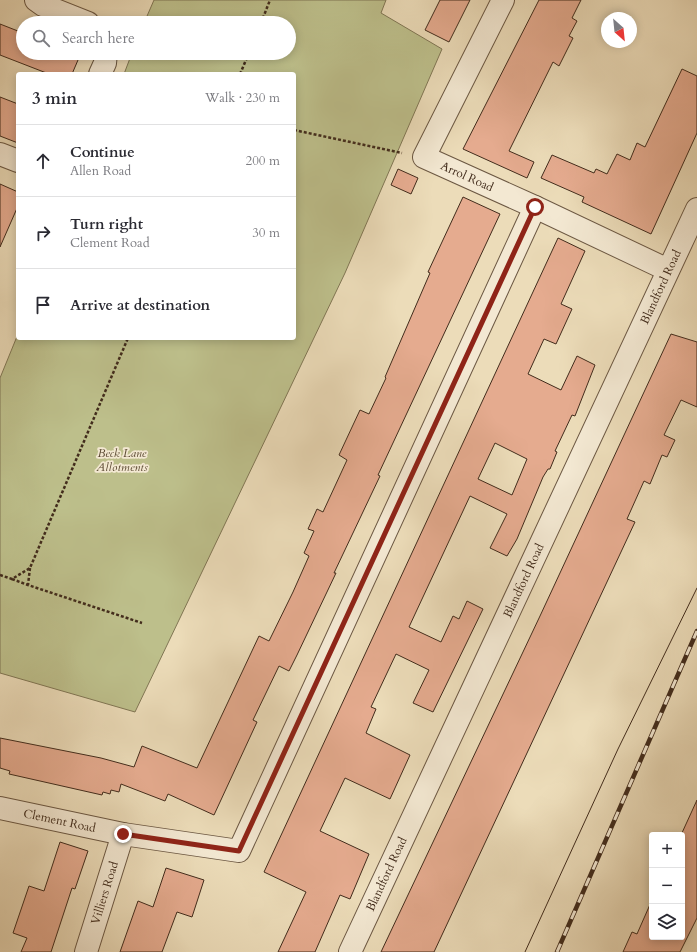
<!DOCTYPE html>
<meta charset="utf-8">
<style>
:root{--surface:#fff;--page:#f7f7f7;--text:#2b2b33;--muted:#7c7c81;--line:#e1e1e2}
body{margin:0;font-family:Cardo,serif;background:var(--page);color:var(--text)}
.controls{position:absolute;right:12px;bottom:12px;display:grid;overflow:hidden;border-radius:4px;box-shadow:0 2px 10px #0003}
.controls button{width:36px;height:36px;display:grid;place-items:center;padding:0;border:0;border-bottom:1px solid var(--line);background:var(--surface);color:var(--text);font:20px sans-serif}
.compass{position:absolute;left:601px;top:12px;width:36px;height:36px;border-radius:50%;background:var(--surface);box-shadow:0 2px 10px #0003;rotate:153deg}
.stop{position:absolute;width:12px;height:12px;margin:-9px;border:3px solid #8f2418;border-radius:50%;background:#fff}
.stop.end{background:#8f2418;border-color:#fff;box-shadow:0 1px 4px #0008}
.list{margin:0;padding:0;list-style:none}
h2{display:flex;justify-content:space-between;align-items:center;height:52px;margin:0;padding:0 16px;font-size:17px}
h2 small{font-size:13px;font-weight:400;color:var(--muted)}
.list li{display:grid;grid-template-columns:26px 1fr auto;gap:12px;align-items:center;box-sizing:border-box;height:72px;padding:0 16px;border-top:1px solid var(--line)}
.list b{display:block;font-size:15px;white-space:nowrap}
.list p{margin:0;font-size:13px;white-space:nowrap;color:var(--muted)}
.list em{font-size:13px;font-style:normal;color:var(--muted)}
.icon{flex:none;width:22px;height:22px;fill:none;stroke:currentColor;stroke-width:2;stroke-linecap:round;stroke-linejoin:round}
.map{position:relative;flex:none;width:697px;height:952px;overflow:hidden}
.search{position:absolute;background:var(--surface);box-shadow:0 2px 10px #0003;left:16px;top:16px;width:280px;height:44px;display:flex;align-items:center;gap:10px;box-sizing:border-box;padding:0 14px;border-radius:22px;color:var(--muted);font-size:15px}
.panel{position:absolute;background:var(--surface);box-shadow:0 2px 10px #0003;left:16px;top:72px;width:280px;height:268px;border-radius:4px}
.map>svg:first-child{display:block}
.green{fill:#bdbf8b;stroke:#807654}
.building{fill:#e5ab8f;stroke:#422c1c;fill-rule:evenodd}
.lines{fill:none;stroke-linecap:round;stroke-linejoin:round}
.minor-casing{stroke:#6c5843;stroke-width:24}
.path{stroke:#422c1c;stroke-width:2.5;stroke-dasharray:3 2;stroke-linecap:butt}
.minor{stroke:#f3e8d2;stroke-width:22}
.tram{stroke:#422c1c;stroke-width:1}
.rail-casing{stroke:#422c1c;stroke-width:4.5}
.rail{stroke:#f3e8d2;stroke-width:3;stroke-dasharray:9;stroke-linecap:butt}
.route{stroke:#8f2418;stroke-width:5}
.labels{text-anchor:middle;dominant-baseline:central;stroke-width:3.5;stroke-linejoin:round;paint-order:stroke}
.street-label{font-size:12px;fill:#422c1c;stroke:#f3e8d2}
.park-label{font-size:12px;font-style:italic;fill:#5b4932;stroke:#f3e8d2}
</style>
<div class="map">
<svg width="697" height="952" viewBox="0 0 697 952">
<rect width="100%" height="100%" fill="#ecdcb9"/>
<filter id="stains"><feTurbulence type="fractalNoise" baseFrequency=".005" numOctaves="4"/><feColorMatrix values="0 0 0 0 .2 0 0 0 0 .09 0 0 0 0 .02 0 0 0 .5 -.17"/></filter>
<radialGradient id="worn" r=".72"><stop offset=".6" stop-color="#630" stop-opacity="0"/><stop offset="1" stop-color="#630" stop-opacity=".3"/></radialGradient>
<path class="green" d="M 154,0 L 386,0 L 381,13 L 442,49 L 345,273 L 135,712 L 0,673 L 0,378 L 18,334 L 18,338 L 294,338 L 294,74 L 124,74 L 132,53 L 289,53 L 289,23 L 144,23 Z"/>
<g class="building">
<path d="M 440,0 L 470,0 L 449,42 L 425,30 Z"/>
<path d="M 539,0 L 581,0 L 572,18 L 577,21 L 569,36 L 573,38 L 559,66 L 553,62 L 509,151 L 534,162 L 527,178 L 463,149 Z"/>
<path d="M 0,24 L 23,33 L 23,53 L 81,53 L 72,74 L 49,74 L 0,55 Z"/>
<path d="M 682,69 L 697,76 L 697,133 L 651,234 L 582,202 L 584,197 L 541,178 L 552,155 L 594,173 L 596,169 L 607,174 L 617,154 L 630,160 L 637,143 L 645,147 Z"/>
<path d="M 0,97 L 18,104 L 18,143 L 0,136 Z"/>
<path d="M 398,169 L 418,178 L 411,194 L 391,185 Z"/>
<path d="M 0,184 L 18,192 L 18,206 L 0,247 Z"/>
<path d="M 463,197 L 500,214 L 378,475 L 380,476 L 334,573 L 336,573 L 297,655 L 289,671 L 279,666 L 253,720 L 257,722 L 214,815 L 168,794 L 165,801 L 121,784 L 119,792 L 111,790 L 110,794 L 103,792 L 102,795 L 9,774 L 10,771 L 0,768 L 0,738 L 101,758 L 134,767 L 142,746 L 197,768 L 259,636 L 269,641 L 293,592 L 309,556 L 304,553 L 314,531 L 308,529 L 317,509 L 323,512 L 347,460 L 339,455 L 360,410 L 369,414 L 386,378 L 385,377 L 430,273 L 428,272 Z"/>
<path d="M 558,238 L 585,251 L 561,304 L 572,309 L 556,344 L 544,339 L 528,374 L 561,390 L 577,356 L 595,365 L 575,416 L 572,415 L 555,451 L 557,452 L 550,469 L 548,469 L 543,477 L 517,539 L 507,556 L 490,548 L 507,514 L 470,496 L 409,627 L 441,642 L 453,616 L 459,619 L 467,601 L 483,609 L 433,712 L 413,703 L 429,670 L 396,654 L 371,707 L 376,709 L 366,733 L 410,755 L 390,799 L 345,778 L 320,831 L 369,854 L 350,899 L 340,895 L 315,952 L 278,952 L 306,892 L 264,872 ZM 495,443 L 527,459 L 512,495 L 478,479 Z"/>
<path d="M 671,334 L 697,342 L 697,407 L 681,400 L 664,435 L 675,440 L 667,457 L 662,455 L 650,484 L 644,481 L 627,519 L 635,522 L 434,952 L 381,952 L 540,616 Z"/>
<path d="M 697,800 L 697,918 L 680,952 L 623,952 L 632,932 L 637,934 L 652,900 L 652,937 L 682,937 L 681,835 Z"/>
<path d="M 60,842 L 88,851 L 75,889 L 72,888 L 51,952 L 21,952 L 27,938 L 13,933 L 29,886 L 44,891 Z"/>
<path d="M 166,868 L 204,880 L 192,917 L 177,912 L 162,952 L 120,952 L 138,901 L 153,907 Z"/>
</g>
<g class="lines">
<g class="minor-casing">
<g id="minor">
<path d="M 36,0 L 43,5 L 88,23"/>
<path id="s1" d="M 503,0 L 424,157 L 535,207 L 668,270"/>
<path d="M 100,74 L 105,63 L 106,53"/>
<path d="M 0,154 L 18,161"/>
<path id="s2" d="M 0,808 L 123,834 L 239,851 L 535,207"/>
<path id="s3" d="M 86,952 L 123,834"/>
<path id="s4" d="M 350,952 L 697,209"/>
</g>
</g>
<g class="path">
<path d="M 261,23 L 270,0"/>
<path d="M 240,74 L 249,53"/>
<path d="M 294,130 L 402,153"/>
<path d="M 30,568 L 28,585 L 142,623"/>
<path d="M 0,575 L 12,579 L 30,568 L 128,338"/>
<path d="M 12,579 L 28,585"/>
</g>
<use href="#minor" class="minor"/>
<path class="tram" d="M 525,952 L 618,749 L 697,588"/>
<g class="rail-casing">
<path id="rail" d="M 557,952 L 697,631"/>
</g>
<use href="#rail" class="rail"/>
</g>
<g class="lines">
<path class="route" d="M 123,834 L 239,851 L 535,207"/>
</g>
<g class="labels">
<g class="street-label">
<text stroke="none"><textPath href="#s1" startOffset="223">Arrol Road</textPath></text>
<text stroke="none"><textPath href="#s4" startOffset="734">Blandford Road</textPath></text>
<text stroke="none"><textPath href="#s4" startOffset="410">Blandford Road</textPath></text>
<text stroke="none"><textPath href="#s2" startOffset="61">Clement Road</textPath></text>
<text stroke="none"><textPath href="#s4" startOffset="86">Blandford Road</textPath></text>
<text stroke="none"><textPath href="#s3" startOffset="62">Villiers Road</textPath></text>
</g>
<g class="park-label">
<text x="122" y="453">Beck Lane<tspan x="122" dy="14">Allotments</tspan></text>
</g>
</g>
<rect width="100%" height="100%" filter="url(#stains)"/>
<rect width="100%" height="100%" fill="url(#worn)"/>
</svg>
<div class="controls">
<button>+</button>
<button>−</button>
<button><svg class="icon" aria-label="layers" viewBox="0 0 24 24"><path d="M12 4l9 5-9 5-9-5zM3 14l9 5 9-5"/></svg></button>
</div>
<svg class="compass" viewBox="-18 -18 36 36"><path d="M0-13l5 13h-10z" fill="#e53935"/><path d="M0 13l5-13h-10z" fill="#7c7c81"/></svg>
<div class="stop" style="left:535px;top:207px"></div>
<div class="stop end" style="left:123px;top:834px"></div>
<div class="search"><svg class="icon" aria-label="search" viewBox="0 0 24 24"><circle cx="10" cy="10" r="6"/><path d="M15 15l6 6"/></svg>Search here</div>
<section class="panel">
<h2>3 min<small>Walk · 230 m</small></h2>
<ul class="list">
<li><svg class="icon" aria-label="ahead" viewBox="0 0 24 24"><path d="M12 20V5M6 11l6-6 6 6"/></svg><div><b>Continue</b><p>Allen Road</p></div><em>200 m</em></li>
<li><svg class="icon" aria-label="right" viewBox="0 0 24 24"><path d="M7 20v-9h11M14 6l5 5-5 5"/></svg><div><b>Turn right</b><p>Clement Road</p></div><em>30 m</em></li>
<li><svg class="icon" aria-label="arrive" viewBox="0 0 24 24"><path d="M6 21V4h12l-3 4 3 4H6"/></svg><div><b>Arrive at destination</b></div></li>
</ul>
</section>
</div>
